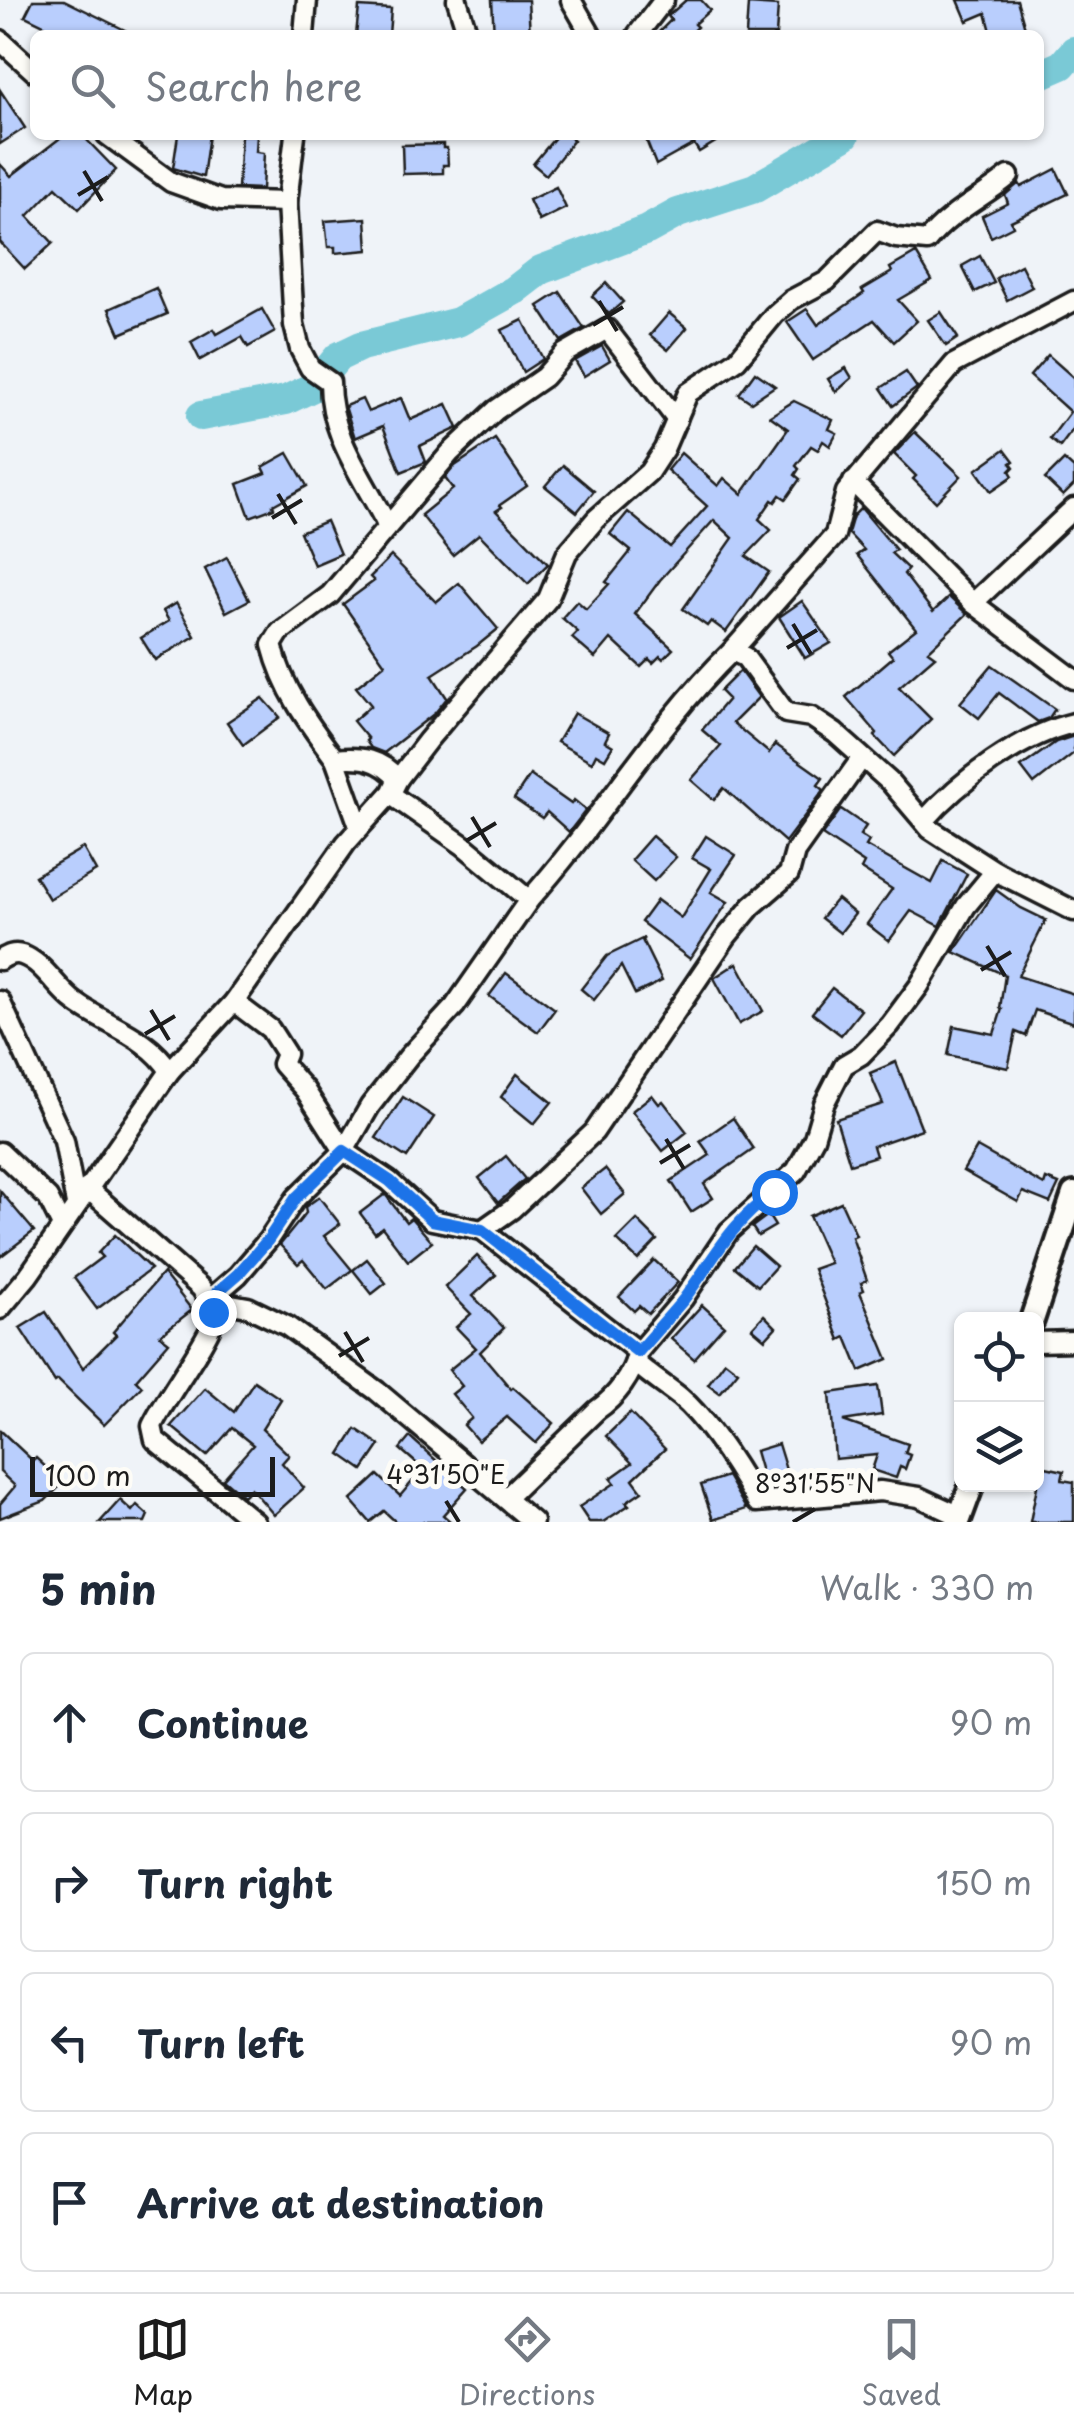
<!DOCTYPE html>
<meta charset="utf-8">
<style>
:root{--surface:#fff;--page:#f6f6f7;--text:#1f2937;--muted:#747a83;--line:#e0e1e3;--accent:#1c1c1c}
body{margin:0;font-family:"Playpen Sans",sans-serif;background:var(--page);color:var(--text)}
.controls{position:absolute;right:30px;bottom:30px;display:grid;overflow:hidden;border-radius:15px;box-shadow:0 2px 8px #0004}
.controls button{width:90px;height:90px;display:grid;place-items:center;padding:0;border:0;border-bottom:2px solid var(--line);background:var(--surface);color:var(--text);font:50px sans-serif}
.scale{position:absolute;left:30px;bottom:25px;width:245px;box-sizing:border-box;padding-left:10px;border:5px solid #1c1c1c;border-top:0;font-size:28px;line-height:35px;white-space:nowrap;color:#1c1c1c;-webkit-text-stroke:8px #fdfcf7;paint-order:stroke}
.stop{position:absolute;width:30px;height:30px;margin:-22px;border:8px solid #1a73e8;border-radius:50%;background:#fff}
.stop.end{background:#1a73e8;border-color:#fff;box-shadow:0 2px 10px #0008}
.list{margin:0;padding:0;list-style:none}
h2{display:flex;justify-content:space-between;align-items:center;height:130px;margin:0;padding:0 40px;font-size:42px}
h2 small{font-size:32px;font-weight:400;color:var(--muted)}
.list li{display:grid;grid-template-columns:65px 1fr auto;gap:30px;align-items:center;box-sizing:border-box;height:140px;margin:0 20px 20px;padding:0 20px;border:2px solid var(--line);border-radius:15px}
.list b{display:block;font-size:38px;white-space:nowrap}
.list em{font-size:32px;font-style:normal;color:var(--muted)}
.icon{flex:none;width:55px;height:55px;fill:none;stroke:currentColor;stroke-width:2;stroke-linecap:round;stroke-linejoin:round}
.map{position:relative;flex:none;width:1074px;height:1522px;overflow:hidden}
.search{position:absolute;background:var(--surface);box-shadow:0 2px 8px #0004;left:30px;right:30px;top:30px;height:110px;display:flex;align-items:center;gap:25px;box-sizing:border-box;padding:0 35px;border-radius:15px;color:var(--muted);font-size:38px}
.sheet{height:770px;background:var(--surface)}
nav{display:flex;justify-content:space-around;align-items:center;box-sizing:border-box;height:140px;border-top:2px solid var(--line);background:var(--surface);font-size:28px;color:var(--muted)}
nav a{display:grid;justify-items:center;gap:5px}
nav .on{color:var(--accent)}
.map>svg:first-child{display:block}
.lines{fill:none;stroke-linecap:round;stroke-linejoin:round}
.river{stroke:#7ac9d6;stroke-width:30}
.building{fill:#b9cefd;stroke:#1c1c1c;stroke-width:2.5}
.minor-casing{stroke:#1c1c1c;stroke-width:25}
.tertiary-casing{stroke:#1c1c1c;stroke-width:30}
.minor{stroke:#fdfcf7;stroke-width:18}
.tertiary{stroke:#fdfcf7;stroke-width:22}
.route{stroke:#1a73e8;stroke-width:12}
.ticks{fill:none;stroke:#1c1c1c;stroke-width:4}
.ticks-label{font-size:25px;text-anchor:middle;fill:#1c1c1c;stroke:#fdfcf7;stroke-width:10;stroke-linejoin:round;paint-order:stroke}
</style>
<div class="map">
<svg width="1074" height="1522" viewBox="0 0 1074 1522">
<rect width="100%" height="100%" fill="#eff3f8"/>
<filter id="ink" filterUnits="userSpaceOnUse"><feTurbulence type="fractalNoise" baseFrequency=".01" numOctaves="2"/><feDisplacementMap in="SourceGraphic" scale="20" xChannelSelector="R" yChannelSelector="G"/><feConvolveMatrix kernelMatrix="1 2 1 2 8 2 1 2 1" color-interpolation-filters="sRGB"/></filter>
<g filter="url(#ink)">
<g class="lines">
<g class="river">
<path d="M 1039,75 L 1062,65 L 1074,51"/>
<path d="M 201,416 L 286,400 L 313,387 L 338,357 L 361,346 L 458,322 L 515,290 L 541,270 L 647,230 L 678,213 L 755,188 L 845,135"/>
</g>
</g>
<g class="building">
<path d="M 33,0 L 64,0 L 135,35 L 44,35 L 48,27 L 25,16 Z"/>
<path d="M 492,0 L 528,0 L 530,35 L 494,35 Z"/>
<path d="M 686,0 L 701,0 L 710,10 L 694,24 L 697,27 L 688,35 L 656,35 L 671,20 L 668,16 Z"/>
<path d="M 958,0 L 1017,0 L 1027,35 L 992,35 L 986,13 L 967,21 Z"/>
<path d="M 748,4 L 778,6 L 776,35 L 746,35 Z"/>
<path d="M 359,7 L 391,9 L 389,35 L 356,35 Z"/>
<path d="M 0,90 L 25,128 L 0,144 Z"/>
<path d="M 64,135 L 82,135 L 116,170 L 79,209 L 56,187 L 28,216 L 53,243 L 25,269 L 0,242 L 0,164 L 11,176 Z"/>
<path d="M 178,135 L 209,135 L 203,177 L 173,168 Z"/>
<path d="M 241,135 L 257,135 L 256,152 L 264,153 L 262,189 L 238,188 Z"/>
<path d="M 557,135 L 567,135 L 574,140 L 546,175 L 533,164 Z"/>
<path d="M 656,135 L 727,135 L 699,152 L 694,144 L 656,165 L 646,140 Z"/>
<path d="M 443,144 L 443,148 L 447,148 L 448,165 L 443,165 L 443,173 L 403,174 L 402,145 Z"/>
<path d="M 1056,169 L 1068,194 L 1011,221 L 1013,226 L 991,237 L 982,216 L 1008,203 L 1005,195 L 1019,183 L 1021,187 Z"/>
<path d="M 556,187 L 566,208 L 539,221 L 529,200 Z"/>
<path d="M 366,218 L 368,250 L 335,253 L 335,247 L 328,247 L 325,221 Z"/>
<path d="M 916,253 L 932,280 L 898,300 L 917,321 L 894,342 L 874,320 L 813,360 L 787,322 L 807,309 L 818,325 L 864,293 L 862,290 L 892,272 L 890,268 Z"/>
<path d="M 980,256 L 994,283 L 975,292 L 962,266 Z"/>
<path d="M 1021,265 L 1032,287 L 1007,300 L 996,278 Z"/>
<path d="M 606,283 L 623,302 L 609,314 L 592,296 Z"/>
<path d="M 156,288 L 167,314 L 120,334 L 109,309 Z"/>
<path d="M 560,292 L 584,328 L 561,341 L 538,306 Z"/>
<path d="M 262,309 L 275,332 L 248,347 L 242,337 L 200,360 L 191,342 L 214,329 L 217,334 Z"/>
<path d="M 941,312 L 958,338 L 946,346 L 928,320 Z"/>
<path d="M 669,313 L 687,328 L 668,350 L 650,335 Z"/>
<path d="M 523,320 L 543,359 L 523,372 L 502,330 Z"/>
<path d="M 602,346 L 610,360 L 584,376 L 575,361 Z"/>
<path d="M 1048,355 L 1074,378 L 1074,428 L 1060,447 L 1050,439 L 1070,412 L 1030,376 Z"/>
<path d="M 846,368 L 852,378 L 836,392 L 828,379 Z"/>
<path d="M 755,372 L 775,386 L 751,402 L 739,394 Z"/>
<path d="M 906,372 L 917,388 L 893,406 L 881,388 Z"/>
<path d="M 401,398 L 410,420 L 447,404 L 458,428 L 420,446 L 426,462 L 401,472 L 383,426 L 355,438 L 345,406 L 362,399 L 368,412 Z"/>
<path d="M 794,401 L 833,420 L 829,429 L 837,433 L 830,446 L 823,441 L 818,450 L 811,446 L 796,466 L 799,469 L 795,475 L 800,479 L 786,499 L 780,495 L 775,502 L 772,500 L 759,519 L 771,530 L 746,556 L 769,572 L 726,632 L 711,621 L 707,626 L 683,609 L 733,538 L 714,520 L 660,580 L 635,614 L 673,649 L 663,659 L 660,656 L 653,663 L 649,659 L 641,667 L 611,639 L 595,658 L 572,638 L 578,632 L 562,618 L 577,601 L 586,609 L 609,584 L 606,582 L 631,551 L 610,534 L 628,512 L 670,547 L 707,506 L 667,470 L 681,453 L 718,486 L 724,478 L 742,494 L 788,429 L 770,416 Z"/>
<path d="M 915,432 L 961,476 L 936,502 L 913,479 L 916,476 L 894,454 Z"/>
<path d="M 495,439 L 527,486 L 500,505 L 502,507 L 496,511 L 548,564 L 528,584 L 479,534 L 453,555 L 421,515 L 453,489 L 445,478 L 455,466 Z"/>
<path d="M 1005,449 L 1014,461 L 1011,463 L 1014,467 L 1010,471 L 1013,476 L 991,491 L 976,470 Z"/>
<path d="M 288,453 L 307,486 L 273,505 L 274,508 L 250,517 L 238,484 L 266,473 L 263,467 Z"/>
<path d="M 1064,460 L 1074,469 L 1074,485 L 1063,496 L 1045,479 Z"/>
<path d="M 563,465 L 594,491 L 577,512 L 545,486 Z"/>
<path d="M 861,508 L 896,550 L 891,553 L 908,569 L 904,574 L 933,612 L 949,597 L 967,614 L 928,651 L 935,656 L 899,687 L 931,719 L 894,756 L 875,736 L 877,733 L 846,697 L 893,657 L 888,651 L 916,629 L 857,555 L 864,550 L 848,533 L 853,516 Z"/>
<path d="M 326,521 L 340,554 L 314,565 L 300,532 Z"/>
<path d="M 391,556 L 436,602 L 459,583 L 498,629 L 477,646 L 432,675 L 447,698 L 435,713 L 384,753 L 371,748 L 366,741 L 368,739 L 353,721 L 371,705 L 356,687 L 385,664 L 343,604 L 374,581 L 370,577 Z"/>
<path d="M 227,557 L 249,600 L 226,612 L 205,569 Z"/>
<path d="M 802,601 L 831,643 L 805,658 L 779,617 Z"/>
<path d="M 176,603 L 195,636 L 155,660 L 141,638 L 169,621 L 163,611 Z"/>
<path d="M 992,665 L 1055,709 L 1049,718 L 1038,722 L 999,693 L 979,718 L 960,703 Z"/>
<path d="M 740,671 L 759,697 L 733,723 L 769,753 L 775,744 L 823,778 L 818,785 L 824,790 L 785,842 L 724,788 L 714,800 L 691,780 L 721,746 L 702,730 L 728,699 L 720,691 Z"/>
<path d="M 263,698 L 280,717 L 243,745 L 227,722 Z"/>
<path d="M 574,713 L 609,733 L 605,741 L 613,746 L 605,759 L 596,754 L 592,762 L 557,742 Z"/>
<path d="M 1074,736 L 1074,753 L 1034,784 L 1021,767 L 1056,742 Z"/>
<path d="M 530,775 L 571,804 L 574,800 L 586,810 L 569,832 L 547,812 L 542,818 L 514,799 Z"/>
<path d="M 841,809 L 866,826 L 860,835 L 869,841 L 866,846 L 932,883 L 943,861 L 967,874 L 940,926 L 911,911 L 889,941 L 867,924 L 892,889 L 861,869 L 864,863 L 822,835 Z"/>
<path d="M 652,836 L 676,857 L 654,881 L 631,860 Z"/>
<path d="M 706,836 L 736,855 L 711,892 L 728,902 L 690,959 L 641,922 L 657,900 L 681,918 L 711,869 L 692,858 Z"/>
<path d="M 83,848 L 96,871 L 49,899 L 35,876 Z"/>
<path d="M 996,890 L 1021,908 L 1046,920 L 1018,976 L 1074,994 L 1074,1023 L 1035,1010 L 1026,1036 L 1016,1032 L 1008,1068 L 948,1055 L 954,1026 L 994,1034 L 1002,1009 L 1000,1008 L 1005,975 L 954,952 Z"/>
<path d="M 837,899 L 855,914 L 840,933 L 821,918 Z"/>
<path d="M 644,938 L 642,940 L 662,981 L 635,994 L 621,966 L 594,1000 L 581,989 L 607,956 Z"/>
<path d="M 737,963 L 763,1011 L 739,1024 L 714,978 Z"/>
<path d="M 506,973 L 555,1009 L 538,1032 L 489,996 Z"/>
<path d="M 832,988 L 861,1010 L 841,1035 L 812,1013 Z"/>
<path d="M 896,1062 L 922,1129 L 873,1146 L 876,1156 L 850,1164 L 836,1119 L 883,1104 L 870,1073 Z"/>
<path d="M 517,1074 L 552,1102 L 534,1124 L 501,1097 Z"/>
<path d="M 652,1095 L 659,1104 L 663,1101 L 687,1132 L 663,1151 L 632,1111 Z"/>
<path d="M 403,1097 L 434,1117 L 407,1158 L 376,1138 Z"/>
<path d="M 733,1118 L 754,1149 L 704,1184 L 713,1198 L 691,1212 L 671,1181 L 710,1155 L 700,1141 Z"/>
<path d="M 977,1147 L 1044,1185 L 1046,1179 L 1059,1184 L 1050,1203 L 1023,1192 L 1018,1202 L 963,1171 Z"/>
<path d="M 506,1156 L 525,1179 L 498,1203 L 479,1178 Z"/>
<path d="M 605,1169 L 625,1194 L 601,1214 L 581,1188 Z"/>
<path d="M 0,1191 L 34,1231 L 0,1257 Z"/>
<path d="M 385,1194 L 406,1222 L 411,1218 L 432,1242 L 408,1261 L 382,1227 L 375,1233 L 360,1213 Z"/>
<path d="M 319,1197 L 340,1224 L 324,1236 L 352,1270 L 327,1289 L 303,1260 L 298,1264 L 280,1245 L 306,1213 L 305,1207 Z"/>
<path d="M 841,1202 L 856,1235 L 852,1237 L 867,1280 L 861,1283 L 864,1290 L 860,1292 L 888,1359 L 860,1371 L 846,1337 L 840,1340 L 813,1269 L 830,1263 L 809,1216 Z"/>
<path d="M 768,1215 L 775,1226 L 758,1236 L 752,1227 Z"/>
<path d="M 637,1220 L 657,1240 L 638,1260 L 617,1240 Z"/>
<path d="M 115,1235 L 151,1269 L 97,1309 L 74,1278 L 102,1257 L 98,1253 Z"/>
<path d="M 753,1246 L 776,1266 L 758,1286 L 735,1267 Z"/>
<path d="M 477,1256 L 496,1275 L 473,1296 L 504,1328 L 480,1352 L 511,1389 L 513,1387 L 554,1423 L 536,1443 L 507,1417 L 478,1441 L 464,1425 L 472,1418 L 452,1394 L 462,1386 L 449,1370 L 476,1348 L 456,1327 L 471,1314 L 445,1287 Z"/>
<path d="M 367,1259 L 386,1283 L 372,1294 L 353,1270 Z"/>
<path d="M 654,1260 L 678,1282 L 648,1314 L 639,1306 L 634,1311 L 619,1297 Z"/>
<path d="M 163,1273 L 192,1310 L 160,1335 L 169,1342 L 136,1380 L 142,1386 L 104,1425 L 58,1380 L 55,1382 L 20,1328 L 46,1312 L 83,1368 L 116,1335 L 113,1332 Z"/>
<path d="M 702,1305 L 724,1325 L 694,1359 L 671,1339 Z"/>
<path d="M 764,1315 L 776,1327 L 765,1339 L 752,1328 Z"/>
<path d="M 725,1361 L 738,1371 L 720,1393 L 708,1384 Z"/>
<path d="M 254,1381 L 281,1399 L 262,1429 L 289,1455 L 282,1463 L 304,1488 L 274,1515 L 251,1488 L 243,1496 L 223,1479 L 253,1445 L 232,1428 L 207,1456 L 171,1426 L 205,1388 L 234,1412 Z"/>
<path d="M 878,1386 L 882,1415 L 843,1421 L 908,1444 L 905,1453 L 910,1455 L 905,1469 L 900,1467 L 896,1478 L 872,1470 L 877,1455 L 835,1459 L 830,1393 Z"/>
<path d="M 630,1413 L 665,1449 L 633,1479 L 642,1491 L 626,1502 L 629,1505 L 603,1522 L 589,1522 L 579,1507 L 615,1483 L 611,1478 L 632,1463 L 606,1436 Z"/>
<path d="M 356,1429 L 380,1445 L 363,1470 L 340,1454 Z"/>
<path d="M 0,1430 L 33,1461 L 36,1458 L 63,1483 L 45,1501 L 0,1518 L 0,1504 L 15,1486 L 0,1472 Z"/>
<path d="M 410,1437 L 467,1488 L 443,1515 L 451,1522 L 396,1522 L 384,1511 L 370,1522 L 351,1500 L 378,1475 L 400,1496 L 423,1469 L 400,1449 Z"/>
<path d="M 778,1444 L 790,1483 L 766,1489 L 755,1451 Z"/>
<path d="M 1041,1466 L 1064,1471 L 1062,1480 L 1074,1482 L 1074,1522 L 1030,1522 Z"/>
<path d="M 727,1476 L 746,1509 L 713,1520 L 701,1485 Z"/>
<path d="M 120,1500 L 132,1511 L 137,1505 L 148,1515 L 145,1522 L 100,1522 Z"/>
</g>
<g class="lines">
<g class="minor-casing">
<g id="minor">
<path d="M 457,0 L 468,35"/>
<path d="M 571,0 L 591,35"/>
<path d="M 304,35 L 307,0"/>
<path d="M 637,35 L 664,0"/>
<path d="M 0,40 L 35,72"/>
<path d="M 107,135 L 171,182 L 221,200 L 287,202"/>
<path d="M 295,135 L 287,202 L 294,325 L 300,349 L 310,368 L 330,382 C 330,437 363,477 387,525"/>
<path d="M 853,482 L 973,603 L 1074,679"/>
<path d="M 973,603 L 1074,508"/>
<path d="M 732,651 L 835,535 L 846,492 L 954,364 L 1074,301"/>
<path d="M 335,759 L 359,826"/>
<path d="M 398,779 L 428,740 L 548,599 L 567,553 L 596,519 L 649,472 L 664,449 L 688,393 L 737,360 L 774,315 L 791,300 L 827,281 L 877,231 L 896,238 L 927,241 C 950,212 981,199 1009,176"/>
<path d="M 393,789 L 398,779 C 380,759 362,756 335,759 C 308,723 283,689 272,645 L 280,632 L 330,595 L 450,453 L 496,410 L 544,377 L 565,353 L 607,329 L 677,420"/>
<path d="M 924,821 C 959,781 1021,735 1074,723"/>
<path d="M 0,960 C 7,956 13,952 22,955 C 43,962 58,990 75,1002 C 107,1026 148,1036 170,1071"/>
<path d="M 0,1001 L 64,1141 L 76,1204"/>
<path d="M 234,1002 L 270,1029 L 286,1054 L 282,1064 L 305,1090 L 344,1151 L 389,1181 L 432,1220 L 482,1230 L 638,1352 C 632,1376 616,1397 597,1410 L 506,1498"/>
<path d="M 0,1152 L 48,1198 L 62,1226"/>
<path d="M 87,1188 L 201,1288 C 207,1297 214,1307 214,1317 C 214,1332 162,1403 152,1426 L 155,1440 L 255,1522"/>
<path d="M 482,1230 L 512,1209 L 594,1132 L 727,936 L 752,906 L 789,874 L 795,852 L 861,759"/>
<path d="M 209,1300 L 238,1275 L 268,1240 L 296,1198 L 344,1151 L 370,1106 L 409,1056 L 455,1006 L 529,900"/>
<path d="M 209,1300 L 248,1307 L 287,1326 L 377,1391 L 533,1522"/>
<path d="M 0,1309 L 28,1276 L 170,1071 L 234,1002 L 346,843 L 390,794 L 463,845 L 529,900 C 601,820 655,726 732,651 L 745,657 L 786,713 L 811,717 L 835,733 L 890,782 L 930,829 L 995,871 L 1074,911"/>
<path d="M 1036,1342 L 1074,1341"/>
<path d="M 638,1352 L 683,1299 L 729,1231 L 796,1171 L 814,1138 L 824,1104 L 844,1065 L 861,1055 L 890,1025 L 919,986 L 966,906 L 995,871"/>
<path d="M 635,1362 C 650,1376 665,1385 680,1397 C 709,1421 738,1469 757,1502 L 880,1491 L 919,1497 L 960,1516"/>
</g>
</g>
<g class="tertiary-casing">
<g id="tertiary">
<path d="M 1032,1320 L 1074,1194"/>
<path d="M 958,1522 L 972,1484"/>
</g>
</g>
<use href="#minor" class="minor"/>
<use href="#tertiary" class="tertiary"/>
</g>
</g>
<g class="lines" filter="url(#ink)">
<path class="route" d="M 213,1312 L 208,1300 L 238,1274 L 268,1240 L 296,1198 L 344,1151 L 390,1181 L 432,1220 L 482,1230 L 638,1352 C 653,1334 669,1317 684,1299 C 716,1256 729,1225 774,1192"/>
</g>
<path class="ticks" d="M 84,171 L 102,201M 78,195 L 108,177M 599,301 L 617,331M 593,325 L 623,307M 278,494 L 296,524M 272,518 L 302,500M 793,624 L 811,654M 787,648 L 817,630M 472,817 L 490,847M 466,841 L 496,823M 987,946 L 1005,976M 981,970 L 1011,952M 151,1010 L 169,1040M 145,1034 L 175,1016M 666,1139 L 684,1169M 660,1163 L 690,1145M 345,1332 L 363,1362M 339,1356 L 369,1338M 446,1501 L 459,1522M 793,1522 L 815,1509"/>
<g class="ticks-label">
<text x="446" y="1484">4°31'50"E</text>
<text x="815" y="1493">8°31'55"N</text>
</g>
</svg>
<div class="controls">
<button><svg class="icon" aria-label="locate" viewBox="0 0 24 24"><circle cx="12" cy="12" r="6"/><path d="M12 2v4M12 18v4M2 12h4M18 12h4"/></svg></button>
<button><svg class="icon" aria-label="layers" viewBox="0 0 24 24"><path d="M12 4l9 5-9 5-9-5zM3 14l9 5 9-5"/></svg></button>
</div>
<div class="scale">100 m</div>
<div class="stop" style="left:774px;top:1192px"></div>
<div class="stop end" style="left:213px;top:1312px"></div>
<div class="search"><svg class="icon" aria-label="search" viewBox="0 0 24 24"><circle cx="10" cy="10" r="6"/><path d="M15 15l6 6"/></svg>Search here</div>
</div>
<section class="sheet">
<h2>5 min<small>Walk · 330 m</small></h2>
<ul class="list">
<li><svg class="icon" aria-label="ahead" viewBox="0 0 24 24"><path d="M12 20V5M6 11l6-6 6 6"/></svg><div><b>Continue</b></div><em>90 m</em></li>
<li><svg class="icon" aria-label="right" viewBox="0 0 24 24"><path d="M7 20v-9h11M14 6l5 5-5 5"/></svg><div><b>Turn right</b></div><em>150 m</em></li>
<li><svg class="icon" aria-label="left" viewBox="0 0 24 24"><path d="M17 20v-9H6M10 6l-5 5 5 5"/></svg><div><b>Turn left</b></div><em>90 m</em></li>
<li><svg class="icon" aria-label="arrive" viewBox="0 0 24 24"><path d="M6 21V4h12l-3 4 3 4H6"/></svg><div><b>Arrive at destination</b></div></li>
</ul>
</section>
<nav>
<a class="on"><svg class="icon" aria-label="map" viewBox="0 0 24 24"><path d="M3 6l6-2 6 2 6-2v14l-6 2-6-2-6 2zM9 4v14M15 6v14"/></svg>Map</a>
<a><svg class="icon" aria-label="directions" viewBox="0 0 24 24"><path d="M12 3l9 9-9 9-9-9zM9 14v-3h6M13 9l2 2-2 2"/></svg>Directions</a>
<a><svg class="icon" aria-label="saved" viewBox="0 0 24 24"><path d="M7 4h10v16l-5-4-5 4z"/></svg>Saved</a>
</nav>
